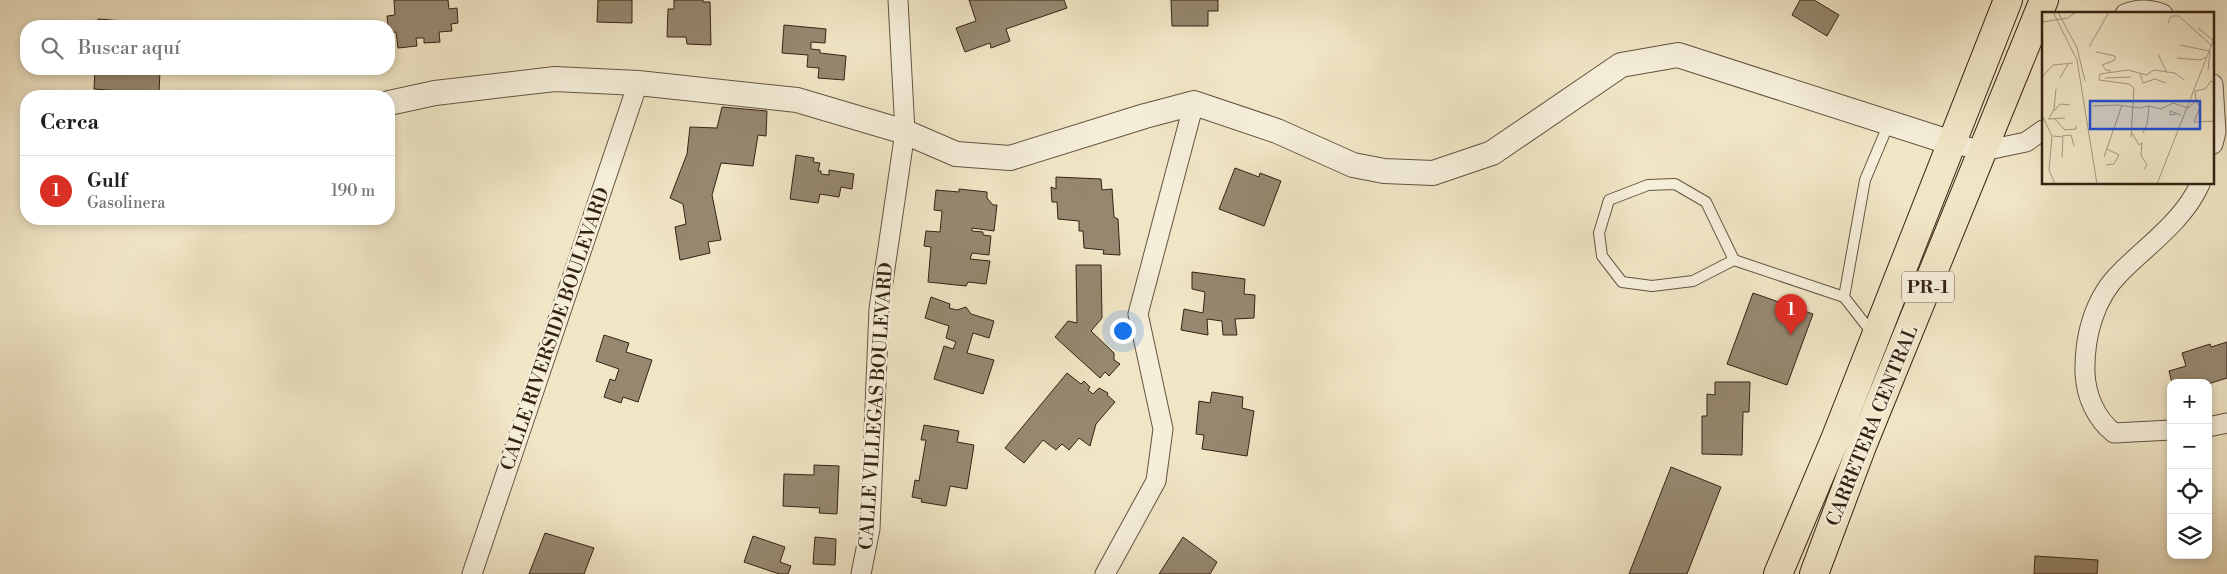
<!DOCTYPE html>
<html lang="es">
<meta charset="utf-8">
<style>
:root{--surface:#fff;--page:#f2f2f2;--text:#202124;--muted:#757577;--line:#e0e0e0;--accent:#d93025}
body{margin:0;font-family:"Libre Bodoni",serif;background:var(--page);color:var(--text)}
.controls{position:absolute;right:15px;bottom:15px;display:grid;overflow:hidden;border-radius:10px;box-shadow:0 2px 8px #0003}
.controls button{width:45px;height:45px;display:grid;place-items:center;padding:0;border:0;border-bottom:1px solid var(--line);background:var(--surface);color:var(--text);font:25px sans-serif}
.you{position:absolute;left:1122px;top:330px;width:18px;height:18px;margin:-12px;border:4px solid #fff;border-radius:50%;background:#1a73e8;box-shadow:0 0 0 8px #1a73e833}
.badge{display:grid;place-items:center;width:32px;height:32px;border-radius:50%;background:var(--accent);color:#fff;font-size:16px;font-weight:700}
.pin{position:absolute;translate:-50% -41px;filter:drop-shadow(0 1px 2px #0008)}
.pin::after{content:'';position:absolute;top:26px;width:18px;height:15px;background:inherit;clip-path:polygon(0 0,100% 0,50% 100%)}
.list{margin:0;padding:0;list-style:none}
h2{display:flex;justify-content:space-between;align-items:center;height:65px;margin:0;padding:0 20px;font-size:21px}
h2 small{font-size:16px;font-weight:400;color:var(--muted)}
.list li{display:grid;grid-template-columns:32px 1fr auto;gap:15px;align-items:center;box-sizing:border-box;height:70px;padding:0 20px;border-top:1px solid var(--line)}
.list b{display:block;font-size:19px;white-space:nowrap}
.list p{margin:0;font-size:16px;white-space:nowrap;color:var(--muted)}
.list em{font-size:16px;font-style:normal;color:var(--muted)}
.icon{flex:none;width:28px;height:28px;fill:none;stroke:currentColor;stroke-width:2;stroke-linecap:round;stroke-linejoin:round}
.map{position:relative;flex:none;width:2227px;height:574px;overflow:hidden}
.search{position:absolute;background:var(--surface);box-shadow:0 2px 8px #0003;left:20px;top:20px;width:375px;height:55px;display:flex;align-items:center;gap:12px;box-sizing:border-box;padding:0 18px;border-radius:20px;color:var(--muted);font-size:19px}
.panel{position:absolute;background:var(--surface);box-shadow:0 2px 8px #0003;left:20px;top:90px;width:375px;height:135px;border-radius:20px}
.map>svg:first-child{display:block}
.building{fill:#968870;stroke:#342313}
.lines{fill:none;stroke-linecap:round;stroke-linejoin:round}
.service-casing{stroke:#635440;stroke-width:12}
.minor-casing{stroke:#635440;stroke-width:21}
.tertiary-casing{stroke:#635440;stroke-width:26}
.trunk-casing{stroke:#342313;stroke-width:30}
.service{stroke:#f5eed9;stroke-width:10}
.minor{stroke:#f5eed9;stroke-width:19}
.tertiary{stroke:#f5eed9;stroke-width:24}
.trunk{stroke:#f0e5c5;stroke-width:28}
.labels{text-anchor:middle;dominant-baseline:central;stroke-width:5;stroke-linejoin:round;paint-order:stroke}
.shield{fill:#f5eed9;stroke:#6e604e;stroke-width:1}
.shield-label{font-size:18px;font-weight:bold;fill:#342313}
.street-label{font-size:19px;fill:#342313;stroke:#f5eed9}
.inset-road{fill:none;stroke:#a5977e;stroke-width:1}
.view{fill:#1d4ed8;fill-opacity:0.15;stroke:#1d4ed8;stroke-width:2.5}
.inset-edge{fill:none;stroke:#342313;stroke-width:2.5}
</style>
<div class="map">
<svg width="2227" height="574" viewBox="0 0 2227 574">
<rect width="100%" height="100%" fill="#f0e5c5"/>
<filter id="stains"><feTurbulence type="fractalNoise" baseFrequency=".004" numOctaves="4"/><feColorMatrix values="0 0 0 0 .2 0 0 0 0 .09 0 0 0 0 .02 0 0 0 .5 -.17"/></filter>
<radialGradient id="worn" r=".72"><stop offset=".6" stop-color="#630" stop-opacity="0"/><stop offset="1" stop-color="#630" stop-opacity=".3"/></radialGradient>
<g class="building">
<path d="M 394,0 L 448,0 L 449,9 L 457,8 L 458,23 L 451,24 L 452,31 L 439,32 L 440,42 L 424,43 L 424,38 L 416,38 L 417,46 L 398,48 L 396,32 L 389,33 L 387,16 L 395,15 Z"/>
<path d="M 598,0 L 632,0 L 632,23 L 597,22 Z"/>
<path d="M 674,0 L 703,0 L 703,2 L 710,2 L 711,45 L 687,44 L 686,37 L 667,37 L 668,9 L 674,9 Z"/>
<path d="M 969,0 L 1064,0 L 1067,8 L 1006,29 L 1010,41 L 991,48 L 990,43 L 965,52 L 956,28 L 976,21 Z"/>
<path d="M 1171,0 L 1218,0 L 1218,11 L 1208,11 L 1208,26 L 1172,26 Z"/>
<path d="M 1800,0 L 1814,0 L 1839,15 L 1827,36 L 1792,15 Z"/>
<path d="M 98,19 L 162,24 L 162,26 L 97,26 Z"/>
<path d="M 784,25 L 826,29 L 825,43 L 811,42 L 811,49 L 820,50 L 820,53 L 846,56 L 844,80 L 818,78 L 819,68 L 807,67 L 808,55 L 782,53 Z"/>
<path d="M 95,69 L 160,69 L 159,94 L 94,89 Z"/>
<path d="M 722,107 L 767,111 L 766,136 L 758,135 L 753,166 L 721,163 L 712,195 L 721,240 L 708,242 L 710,253 L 680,260 L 675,227 L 686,224 L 683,204 L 670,198 L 687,154 L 690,127 L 717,128 Z"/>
<path d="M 796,155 L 814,158 L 813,162 L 820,163 L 818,171 L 821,171 L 821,174 L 829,175 L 829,170 L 854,174 L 852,189 L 841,187 L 839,197 L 820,194 L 818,203 L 790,199 Z"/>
<path d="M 1235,168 L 1259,177 L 1260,173 L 1281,181 L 1264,226 L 1219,209 Z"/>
<path d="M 1056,177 L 1101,179 L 1102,190 L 1112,189 L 1114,217 L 1118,219 L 1120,255 L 1103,254 L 1104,250 L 1084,248 L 1083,231 L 1079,231 L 1079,221 L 1058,219 L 1057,202 L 1052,202 L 1051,187 L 1056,189 Z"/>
<path d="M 959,189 L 987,192 L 987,198 L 993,205 L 997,205 L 994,231 L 972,228 L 972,231 L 983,232 L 983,235 L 991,236 L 989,255 L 972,253 L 970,259 L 990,261 L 986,284 L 968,282 L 966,286 L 928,282 L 931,247 L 924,246 L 926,231 L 940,232 L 942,211 L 934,210 L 936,190 L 959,192 Z"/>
<path d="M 1076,265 L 1101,265 L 1102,318 L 1091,331 L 1114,353 L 1114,360 L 1120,364 L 1109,376 L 1105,372 L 1100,378 L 1055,337 L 1068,321 L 1077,323 Z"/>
<path d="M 1192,272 L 1245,279 L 1244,294 L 1255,295 L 1254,318 L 1235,319 L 1237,335 L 1223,335 L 1222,321 L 1207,319 L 1208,335 L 1181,330 L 1184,309 L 1203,313 L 1205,292 L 1192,289 Z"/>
<path d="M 1753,293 L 1813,314 L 1787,385 L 1727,364 Z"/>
<path d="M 931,297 L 950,304 L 949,308 L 957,310 L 966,307 L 971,314 L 994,321 L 989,338 L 973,333 L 967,353 L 994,360 L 983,394 L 934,379 L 944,346 L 953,349 L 956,342 L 946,338 L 949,326 L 925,318 Z"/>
<path d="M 604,335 L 629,343 L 626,352 L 652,360 L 638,402 L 623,397 L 621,403 L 604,397 L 610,379 L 615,381 L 619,369 L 596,361 Z"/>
<path d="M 2227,342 L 2227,378 L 2208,384 L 2172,383 L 2169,371 L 2186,366 L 2182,353 L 2210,344 L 2211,347 Z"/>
<path d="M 1067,373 L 1081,384 L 1084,381 L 1090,387 L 1088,390 L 1093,394 L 1099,388 L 1108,393 L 1107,395 L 1115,402 L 1096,424 L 1090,446 L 1079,438 L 1069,450 L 1062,444 L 1056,450 L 1043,440 L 1024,463 L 1005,448 Z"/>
<path d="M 1715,382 L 1750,382 L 1749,412 L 1743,412 L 1742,455 L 1702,454 L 1702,416 L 1707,416 L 1707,394 L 1715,395 Z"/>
<path d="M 1212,392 L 1243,397 L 1242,408 L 1254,411 L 1247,456 L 1202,449 L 1204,435 L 1196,434 L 1199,401 L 1210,403 Z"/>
<path d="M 924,425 L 959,431 L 957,442 L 974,445 L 967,489 L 950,486 L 946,506 L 921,502 L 922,499 L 912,497 L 915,480 L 919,481 L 926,440 L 921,440 Z"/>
<path d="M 814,465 L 839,466 L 837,514 L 819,513 L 820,508 L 783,506 L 784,474 L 814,475 Z"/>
<path d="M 1671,467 L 1721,487 L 1687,574 L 1629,574 Z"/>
<path d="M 545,533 L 594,548 L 584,574 L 529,574 Z"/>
<path d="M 753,536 L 785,547 L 780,562 L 791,566 L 788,574 L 779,574 L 744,562 Z"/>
<path d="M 815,537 L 836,539 L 835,565 L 813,564 Z"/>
<path d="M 1183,537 L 1217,562 L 1210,574 L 1159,574 Z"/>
<path d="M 2035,556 L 2098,560 L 2097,574 L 2034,574 Z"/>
</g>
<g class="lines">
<g class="service-casing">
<g id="service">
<path d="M 1734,260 L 1693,281 L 1652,286 L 1622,282 L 1602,256 L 1599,233 L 1609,200 L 1648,185 L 1675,184 L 1706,202 L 1734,260 L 1844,297"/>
<path d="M 1873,334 L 1844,297 L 1865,180 L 1889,123"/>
</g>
</g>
<g class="minor-casing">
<g id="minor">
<path d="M 2125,14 C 2138,8 2150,9 2163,14"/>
<path d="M 2213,84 L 2216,132 L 2213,144"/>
<path d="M 1952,143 L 1983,151 L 2026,142 L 2043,130"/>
<path d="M 2208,427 L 2227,423"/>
<path d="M 2171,430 L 2114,433 C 2096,419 2086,396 2085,373 C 2084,337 2094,298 2121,272 C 2149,244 2184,220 2200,184"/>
<path d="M 472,574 L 638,83"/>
<path d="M 861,574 L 870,529 L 879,309 L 905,132 L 898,0"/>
<path d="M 1105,574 L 1156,481 L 1163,429 L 1138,314 L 1194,103"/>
</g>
</g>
<g class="tertiary-casing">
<path id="tertiary" d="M 389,103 L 435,93 L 555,79 L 638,83 L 797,100 L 905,132 L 956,154 L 1010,158 L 1145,116 L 1194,103 L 1277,131 L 1353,165 L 1384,171 L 1433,173 L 1492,153 L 1621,65 L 1678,55 L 1952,143"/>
</g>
<g class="trunk-casing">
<g id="trunk">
<path d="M 1778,574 L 1836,437 L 2008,0"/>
<path d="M 1814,574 L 1862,446 L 2044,0"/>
</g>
</g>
<use href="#service" class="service"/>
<use href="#minor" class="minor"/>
<use href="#tertiary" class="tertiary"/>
<use href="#trunk" class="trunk"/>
</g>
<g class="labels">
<rect class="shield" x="1902" y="271.5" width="52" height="31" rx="4"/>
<g class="shield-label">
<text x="1928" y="287">PR-1</text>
</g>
<g class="street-label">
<text transform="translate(555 329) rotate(-71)">CALLE RIVERSIDE BOULEVARD</text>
<text transform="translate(876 406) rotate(-86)">CALLE VILLEGAS BOULEVARD</text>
<text transform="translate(1872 426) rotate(-68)">CARRETERA CENTRAL</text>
</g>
</g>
<g transform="translate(2042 12)">
<rect width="172" height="172" fill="#f0e5c5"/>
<path class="inset-road" d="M 11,0 L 35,48 L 55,172M 16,0 L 35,36 L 43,69M 0,10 L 26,6 L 34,0M 126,11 L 129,4 L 137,4 L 169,33M 156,16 L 171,28M 138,33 L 167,39M 47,35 L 67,0M 54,40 L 73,44 L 73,48 L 60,53 L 64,58 L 69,59M 116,42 L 125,61M 135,46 L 158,48 L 164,45M 166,58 L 168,39M 98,61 L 101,71 L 113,67 L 124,71M 0,65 L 11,53 L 31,51M 18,66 L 26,52M 63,66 L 89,65M 154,89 L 158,95 L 152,110 L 173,109M 51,94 L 75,93 L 98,96 L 107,94 L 119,97 L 131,91 L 146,96 L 154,89 L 153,79 L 163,77 L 169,69 L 173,71M 12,99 L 18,92 L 28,93M 134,102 L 128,103 L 128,99 L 139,103M 0,103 L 10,124 L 7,158 L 13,172M 12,106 L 23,118 L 34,117 L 34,114M 6,107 L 23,106M 7,107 L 12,97 L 14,77M 90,121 L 97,133 L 100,131M 101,121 L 105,112 L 107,94M 11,124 L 21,125 L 20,145M 20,124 L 29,123 L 32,134M 89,125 L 92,76 L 87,72 L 57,68 L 58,62 L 86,58 L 104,63 L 112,58 L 133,61 L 142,68M 100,131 L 99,143 L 105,153 L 102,157M 62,145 L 80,93M 64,153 L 72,152 L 77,143 L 65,137M 115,172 L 173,24"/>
<path class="view" d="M 48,89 L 158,89 L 158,117 L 48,117 Z"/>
<rect width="172" height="172" class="inset-edge"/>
</g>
<rect width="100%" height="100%" filter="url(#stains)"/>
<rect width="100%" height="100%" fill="url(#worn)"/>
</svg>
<div class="controls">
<button>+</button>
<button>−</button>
<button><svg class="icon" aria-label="locate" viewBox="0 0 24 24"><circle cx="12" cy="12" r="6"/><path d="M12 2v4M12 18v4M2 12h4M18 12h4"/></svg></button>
<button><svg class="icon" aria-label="layers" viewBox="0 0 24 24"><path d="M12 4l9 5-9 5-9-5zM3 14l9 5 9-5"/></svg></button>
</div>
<div class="you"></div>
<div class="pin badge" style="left:1791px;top:335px">1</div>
<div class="search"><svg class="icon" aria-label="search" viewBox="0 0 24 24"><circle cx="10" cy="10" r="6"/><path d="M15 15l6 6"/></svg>Buscar aquí</div>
<section class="panel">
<h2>Cerca<small></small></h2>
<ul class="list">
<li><span class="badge">1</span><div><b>Gulf</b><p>Gasolinera</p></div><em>190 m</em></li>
</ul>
</section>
</div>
